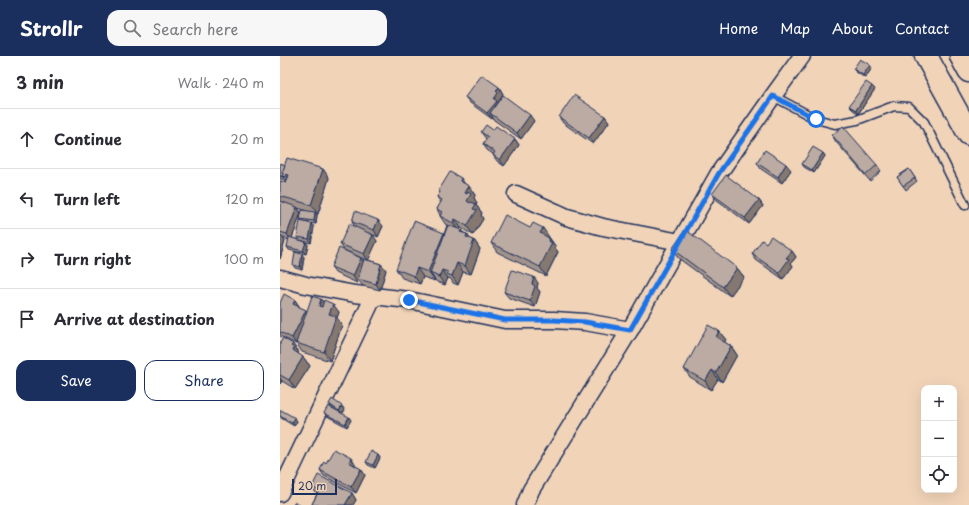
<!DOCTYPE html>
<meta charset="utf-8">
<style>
:root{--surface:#fff;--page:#f7f7f7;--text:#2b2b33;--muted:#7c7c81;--line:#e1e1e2;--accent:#1b2f5e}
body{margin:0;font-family:"Playpen Sans",sans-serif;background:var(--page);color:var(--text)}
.controls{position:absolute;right:12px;bottom:12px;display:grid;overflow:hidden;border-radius:8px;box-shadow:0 4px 16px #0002}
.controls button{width:36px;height:36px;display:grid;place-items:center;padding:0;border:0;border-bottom:1px solid var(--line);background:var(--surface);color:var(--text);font:20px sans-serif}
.scale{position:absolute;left:12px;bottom:10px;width:45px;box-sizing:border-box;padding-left:4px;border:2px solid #1b2f5e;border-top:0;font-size:11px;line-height:14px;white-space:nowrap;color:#1b2f5e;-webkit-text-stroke:3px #f1d4b8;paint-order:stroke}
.stop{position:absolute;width:12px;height:12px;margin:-9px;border:3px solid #1a73e8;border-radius:50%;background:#fff}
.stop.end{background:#1a73e8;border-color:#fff;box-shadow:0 1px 4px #0008}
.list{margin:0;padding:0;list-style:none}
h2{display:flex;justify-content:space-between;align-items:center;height:52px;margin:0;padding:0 16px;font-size:17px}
h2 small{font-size:13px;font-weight:400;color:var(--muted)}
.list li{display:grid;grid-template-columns:26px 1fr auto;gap:12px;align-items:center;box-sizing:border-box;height:60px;padding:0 16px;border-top:1px solid var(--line)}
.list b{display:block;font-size:15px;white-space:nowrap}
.list em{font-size:13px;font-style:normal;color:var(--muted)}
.actions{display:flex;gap:8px;padding:12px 16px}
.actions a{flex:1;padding:9px 0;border:1px solid var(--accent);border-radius:12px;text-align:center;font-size:14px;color:var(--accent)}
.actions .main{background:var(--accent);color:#fff}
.icon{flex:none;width:22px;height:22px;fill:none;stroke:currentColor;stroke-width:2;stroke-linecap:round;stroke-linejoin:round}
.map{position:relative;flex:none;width:689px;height:449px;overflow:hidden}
header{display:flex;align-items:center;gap:24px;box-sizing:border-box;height:56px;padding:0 20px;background:var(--accent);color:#fff}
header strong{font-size:19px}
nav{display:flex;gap:22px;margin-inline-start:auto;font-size:14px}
.search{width:280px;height:36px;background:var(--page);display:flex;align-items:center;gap:10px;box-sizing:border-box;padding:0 14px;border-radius:12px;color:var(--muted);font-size:15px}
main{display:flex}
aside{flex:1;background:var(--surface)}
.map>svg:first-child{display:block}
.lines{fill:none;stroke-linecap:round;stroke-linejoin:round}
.lane-casing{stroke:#1b2f5e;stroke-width:11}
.street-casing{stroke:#1b2f5e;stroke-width:19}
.primary-casing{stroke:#1b2f5e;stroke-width:25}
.lane{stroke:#f1d4b8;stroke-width:8}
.street{stroke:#f1d4b8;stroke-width:16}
.primary{stroke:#f1d4b8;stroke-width:22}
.wall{fill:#a2938b;stroke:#1b2f5e}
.shaded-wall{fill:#847871;stroke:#1b2f5e}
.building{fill:#bcaba2;stroke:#1b2f5e}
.route{stroke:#1a73e8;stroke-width:5}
</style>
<header>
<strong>Strollr</strong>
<div class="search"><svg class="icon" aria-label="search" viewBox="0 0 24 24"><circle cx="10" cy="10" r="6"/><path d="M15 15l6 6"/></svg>Search here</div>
<nav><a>Home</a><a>Map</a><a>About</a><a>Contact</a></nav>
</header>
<main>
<aside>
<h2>3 min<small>Walk · 240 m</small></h2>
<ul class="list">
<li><svg class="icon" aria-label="ahead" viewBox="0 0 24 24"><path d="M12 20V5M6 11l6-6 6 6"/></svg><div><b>Continue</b></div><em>20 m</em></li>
<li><svg class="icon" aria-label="left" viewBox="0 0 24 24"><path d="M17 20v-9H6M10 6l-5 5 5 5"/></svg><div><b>Turn left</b></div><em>120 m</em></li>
<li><svg class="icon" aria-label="right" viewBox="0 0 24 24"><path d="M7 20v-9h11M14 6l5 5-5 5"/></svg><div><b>Turn right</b></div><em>100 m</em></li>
<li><svg class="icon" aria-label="arrive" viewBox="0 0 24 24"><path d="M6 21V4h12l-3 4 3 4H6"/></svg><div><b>Arrive at destination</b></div></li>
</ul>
<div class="actions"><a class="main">Save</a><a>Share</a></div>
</aside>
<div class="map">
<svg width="689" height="449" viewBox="0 0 689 449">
<rect width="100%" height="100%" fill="#f1d4b8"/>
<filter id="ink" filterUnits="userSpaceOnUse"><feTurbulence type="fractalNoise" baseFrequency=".025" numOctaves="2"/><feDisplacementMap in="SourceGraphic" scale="8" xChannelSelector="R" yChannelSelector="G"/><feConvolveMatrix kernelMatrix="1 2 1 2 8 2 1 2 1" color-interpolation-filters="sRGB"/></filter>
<g filter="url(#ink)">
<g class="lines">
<g class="lane-casing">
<path id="lane" d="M 493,40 L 536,63 L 555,68 L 577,64 L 614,50 L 629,51 L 644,66 L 685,149"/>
</g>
<g class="street-casing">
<g id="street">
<path d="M 236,138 L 287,161 L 323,171 L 400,186"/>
<path d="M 0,222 L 26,229 L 75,238 L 129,244 L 225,264 L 274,264 L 305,266 L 350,274"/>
<path d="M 0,437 L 94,240"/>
<path d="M 245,449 L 251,434 L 350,274 L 439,117 L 493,40 L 522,0"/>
</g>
</g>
<g class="primary-casing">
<g id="primary">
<path d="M 646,0 L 689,78"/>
<path d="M 681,0 L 689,15"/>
</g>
</g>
<use href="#lane" class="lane"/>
<use href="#street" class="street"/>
<use href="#primary" class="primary"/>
</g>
<g class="wall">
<path d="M 592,12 L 585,22 L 576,16 L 573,13 Z"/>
<path d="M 592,30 L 595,33 L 578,58 L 572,53 L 569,50 Z"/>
<path d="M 219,31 L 223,38 L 221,41 L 221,42 L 254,65 L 241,83 L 214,64 L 213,62 L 212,63 L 190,47 L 185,41 Z"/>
<path d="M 325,60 L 329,66 L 313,88 L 283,67 L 279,61 Z"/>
<path d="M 213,74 L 235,83 L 239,89 L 224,110 L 217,105 L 213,99 L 213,98 L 207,94 L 203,88 L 206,83 L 201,76 Z"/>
<path d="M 552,79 L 597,109 L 601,115 L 590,125 L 556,86 Z"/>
<path d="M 543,97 L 545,100 L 534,117 L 524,111 L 522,108 Z"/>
<path d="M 0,107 L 5,109 L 43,113 L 49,122 L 38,158 L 37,158 L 37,159 L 36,168 L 27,167 L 32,168 L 34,171 L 31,187 L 19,184 L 17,181 L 22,166 L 20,163 L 27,155 L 18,152 L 21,157 L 12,182 L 26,186 L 28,189 L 26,198 L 9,194 L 7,191 L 9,184 L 3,182 L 5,185 L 0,203 L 0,125 L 6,127 L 5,124 L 0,123 Z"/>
<path d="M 477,107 L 511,114 L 502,127 L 481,113 Z"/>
<path d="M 629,113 L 637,125 L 626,134 L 617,121 Z"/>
<path d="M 185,128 L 195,139 L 194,142 L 197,147 L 196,149 L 202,157 L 201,159 L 203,163 L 193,179 L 181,172 L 180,173 L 184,177 L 187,178 L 190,183 L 194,184 L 200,193 L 191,218 L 183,216 L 178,229 L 173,227 L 171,223 L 168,222 L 165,229 L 157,226 L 155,224 L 155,225 L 143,221 L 140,228 L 122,222 L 116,213 L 164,177 L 164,178 L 167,169 L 166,169 L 160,160 L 160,159 L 157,153 L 161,147 L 157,141 L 160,136 L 159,134 Z"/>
<path d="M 432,138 L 479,144 L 483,150 L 469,168 L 437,144 Z"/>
<path d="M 72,166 L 103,170 L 98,181 L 89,177 L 97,185 L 88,204 L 101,208 L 106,214 L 100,234 L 83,230 L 78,224 L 77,227 L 55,217 L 51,211 L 83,205 L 84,203 L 64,194 L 60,188 L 75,171 Z"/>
<path d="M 269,181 L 276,191 L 275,192 L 278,196 L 266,220 L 217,196 L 211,187 Z"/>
<path d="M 486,187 L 512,195 L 516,201 L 511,207 L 513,210 L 503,223 L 476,204 L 472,198 Z"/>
<path d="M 392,193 L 457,212 L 464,221 L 450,240 L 398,202 Z"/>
<path d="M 24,201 L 22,214 L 15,212 L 13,209 Z"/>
<path d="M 258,227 L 257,232 L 260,236 L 255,251 L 229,242 L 224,236 Z"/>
<path d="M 15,244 L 19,250 L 19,251 L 27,255 L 44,247 L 59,256 L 57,262 L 62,269 L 50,305 L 22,296 L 17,288 L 16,288 L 0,280 L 0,247 Z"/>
<path d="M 439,275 L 446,284 L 444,286 L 451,290 L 457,299 L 442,326 L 438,323 L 431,334 L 410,321 L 404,313 Z"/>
<path d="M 0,287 L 19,297 L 18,298 L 23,301 L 30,310 L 15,333 L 2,325 L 0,328 Z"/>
<path d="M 49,348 L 65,354 L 62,358 L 71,364 L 67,371 L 47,360 L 44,357 L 56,355 L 51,351 Z"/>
<path d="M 0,356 L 17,365 L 14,370 L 1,362 Z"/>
<path d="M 98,399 L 100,402 L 95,412 L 88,409 L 86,406 Z"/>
<path d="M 46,407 L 75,408 L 75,410 L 81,413 L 85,419 L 76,437 L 44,420 L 40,414 Z"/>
<path d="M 32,431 L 72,437 L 76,444 L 73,449 L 33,449 L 32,448 L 37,438 L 36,437 Z"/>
</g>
<g class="shaded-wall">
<path d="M 590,9 L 592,12 L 585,22 L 583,19 Z"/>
<path d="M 592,30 L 595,33 L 578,58 L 576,54 Z"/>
<path d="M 219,31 L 223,38 L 221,41 L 222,43 L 210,57 L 213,62 L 212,63 L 207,57 L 214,43 L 216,35 Z"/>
<path d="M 250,59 L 254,65 L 241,83 L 237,77 Z"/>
<path d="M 325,60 L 329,66 L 313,88 L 309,82 Z"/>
<path d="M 235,83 L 239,89 L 224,110 L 220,104 Z"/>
<path d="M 543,97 L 545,100 L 534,117 L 532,114 Z"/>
<path d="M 506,108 L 511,114 L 502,127 L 498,121 Z"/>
<path d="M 43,113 L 49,122 L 38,158 L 31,149 Z"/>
<path d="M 6,118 L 12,127 L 11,130 L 5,121 Z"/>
<path d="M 181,122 L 187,131 L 180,125 Z"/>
<path d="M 189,130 L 195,139 L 194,142 L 197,147 L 196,149 L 202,157 L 201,159 L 203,163 L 193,179 L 187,170 L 187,145 L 185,137 Z"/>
<path d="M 479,144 L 483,150 L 469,168 L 465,162 Z"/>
<path d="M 17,151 L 21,157 L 11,185 L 7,178 Z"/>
<path d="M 35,156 L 37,159 L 36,168 L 34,165 Z"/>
<path d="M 175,163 L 181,172 L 179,176 L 173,167 Z"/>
<path d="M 98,164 L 103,170 L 98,181 L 94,174 Z"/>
<path d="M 32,168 L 34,171 L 31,187 L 29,183 Z"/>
<path d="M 263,172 L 269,181 L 267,186 L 260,177 Z"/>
<path d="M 181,174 L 186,180 L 187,178 L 193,187 L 194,184 L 200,193 L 191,218 L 185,210 L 180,176 Z"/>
<path d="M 164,177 L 170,186 L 150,217 L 155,224 L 155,225 L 148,216 Z"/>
<path d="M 1,179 L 5,185 L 0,203 L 0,182 Z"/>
<path d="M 93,179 L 97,185 L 88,205 L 84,198 Z"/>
<path d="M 269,182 L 276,191 L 275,192 L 278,196 L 266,220 L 260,211 L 268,185 Z"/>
<path d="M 26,186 L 28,189 L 26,198 L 23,195 Z"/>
<path d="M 512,195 L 516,201 L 511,207 L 513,210 L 503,223 L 499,217 L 506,202 Z"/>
<path d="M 22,198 L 24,201 L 22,214 L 20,211 Z"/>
<path d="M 81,202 L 85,208 L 77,227 L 73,220 Z"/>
<path d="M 177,207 L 183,216 L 178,229 L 172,220 Z"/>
<path d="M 101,208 L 106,214 L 100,234 L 96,228 Z"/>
<path d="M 137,212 L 143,221 L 140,228 L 134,220 Z"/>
<path d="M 457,212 L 464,221 L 450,240 L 443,231 Z"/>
<path d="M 162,214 L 168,222 L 165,229 L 159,221 Z"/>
<path d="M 254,221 L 258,227 L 257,232 L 260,236 L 255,251 L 250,245 L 252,228 Z"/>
<path d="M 41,243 L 47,252 L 39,250 Z"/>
<path d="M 15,244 L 19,250 L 17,254 L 13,248 Z"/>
<path d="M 53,248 L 59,256 L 57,262 L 62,269 L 50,305 L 44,296 L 49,258 Z"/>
<path d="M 26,254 L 30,260 L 16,288 L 12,282 Z"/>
<path d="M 439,275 L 446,284 L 442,290 L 436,281 Z"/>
<path d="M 13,288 L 19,297 L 18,298 L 13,294 L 11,290 Z"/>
<path d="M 451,290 L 457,299 L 442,326 L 436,317 Z"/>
<path d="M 23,301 L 30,310 L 15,333 L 9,324 Z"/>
<path d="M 432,314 L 438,323 L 431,334 L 425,325 Z"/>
<path d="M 0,322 L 2,325 L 0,328 Z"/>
<path d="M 62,350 L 65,354 L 62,358 L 59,355 Z"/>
<path d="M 69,361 L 71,364 L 67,371 L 65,368 Z"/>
<path d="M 15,362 L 17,365 L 14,370 L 12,367 Z"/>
<path d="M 98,399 L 100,402 L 95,412 L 93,409 Z"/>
<path d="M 71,402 L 75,408 L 73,413 L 69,406 Z"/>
<path d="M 81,413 L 85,419 L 76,437 L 71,431 Z"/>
<path d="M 72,437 L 76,444 L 73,449 L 65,449 Z"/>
</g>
<g class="building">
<path d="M 580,3 L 590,9 L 583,19 L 573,13 Z"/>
<path d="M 202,19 L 219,31 L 216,35 L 218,37 L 214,43 L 217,45 L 207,57 L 185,41 Z"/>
<path d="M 586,26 L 592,30 L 576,54 L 569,50 Z"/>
<path d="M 223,39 L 250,59 L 237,77 L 210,57 Z"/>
<path d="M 294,39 L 325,60 L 309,82 L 279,61 Z"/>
<path d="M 206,69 L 213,74 L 216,70 L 235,83 L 220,104 L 213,99 L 215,96 L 203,88 L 208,81 L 201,76 Z"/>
<path d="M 563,70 L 597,109 L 586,119 L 552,79 Z"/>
<path d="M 533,91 L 543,97 L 532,114 L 522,108 Z"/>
<path d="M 485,94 L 506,108 L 498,121 L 477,107 Z"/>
<path d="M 7,102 L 43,113 L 31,149 L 0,140 L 0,125 L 6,127 L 9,119 L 6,118 L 5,121 L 2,121 L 3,117 L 2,117 Z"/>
<path d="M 0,107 L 5,109 L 2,117 L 3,118 L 2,121 L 5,121 L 0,120 Z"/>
<path d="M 629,113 L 635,122 L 623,130 L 617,121 Z"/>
<path d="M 170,116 L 181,122 L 180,125 L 189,130 L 185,137 L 187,138 L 188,136 L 191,138 L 187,145 L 190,147 L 191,146 L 196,148 L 193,153 L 197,154 L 187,170 L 175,163 L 173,167 L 160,160 L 162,156 L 157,153 L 162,144 L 157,141 L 160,136 L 159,134 Z"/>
<path d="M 446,119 L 479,144 L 465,162 L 432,138 Z"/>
<path d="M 0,145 L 17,151 L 7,178 L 0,176 Z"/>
<path d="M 22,154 L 35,156 L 34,165 L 20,163 Z"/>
<path d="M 75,155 L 98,164 L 94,174 L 72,166 Z"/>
<path d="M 225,159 L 250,172 L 253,167 L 263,172 L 260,177 L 269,182 L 268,185 L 272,187 L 260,211 L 211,187 Z"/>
<path d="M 20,165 L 32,168 L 29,183 L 17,181 Z"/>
<path d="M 134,165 L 164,177 L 148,216 L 137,212 L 134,220 L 116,213 Z"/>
<path d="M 69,168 L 93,179 L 84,198 L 60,188 Z"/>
<path d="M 168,169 L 181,174 L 180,176 L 187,178 L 186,181 L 194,184 L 185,210 L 177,207 L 172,220 L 167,218 L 168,216 L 162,214 L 159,221 L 150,217 Z"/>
<path d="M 406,174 L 457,212 L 443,231 L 392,193 Z"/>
<path d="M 491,180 L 512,195 L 506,202 L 509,203 L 499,217 L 472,198 L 482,184 L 486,187 Z"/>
<path d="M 9,181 L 26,186 L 23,195 L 7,191 Z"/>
<path d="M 59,192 L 81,202 L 73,220 L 51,211 Z"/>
<path d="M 15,196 L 22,198 L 20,211 L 13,209 Z"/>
<path d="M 84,203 L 101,208 L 96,228 L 78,223 Z"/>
<path d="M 232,214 L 254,221 L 252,228 L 255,230 L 250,245 L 224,236 Z"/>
<path d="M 4,238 L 15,244 L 13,248 L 26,254 L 12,282 L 0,276 L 0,247 Z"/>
<path d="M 32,240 L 41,243 L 39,250 L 42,251 L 44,244 L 53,248 L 49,258 L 56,260 L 44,296 L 16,287 Z"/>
<path d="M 428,269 L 439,275 L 436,281 L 451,290 L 436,317 L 432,314 L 425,325 L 404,313 Z"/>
<path d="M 3,282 L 13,288 L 11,290 L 14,292 L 13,294 L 23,301 L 9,324 L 0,319 L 0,287 Z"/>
<path d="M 52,343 L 62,350 L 59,355 L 49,348 Z"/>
<path d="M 48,350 L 69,361 L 65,368 L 44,357 Z"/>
<path d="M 1,354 L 15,362 L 12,367 L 0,360 L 0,356 Z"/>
<path d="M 54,393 L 71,402 L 69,406 L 81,413 L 71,431 L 40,414 L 44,405 L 46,407 Z"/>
<path d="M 91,395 L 98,399 L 93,409 L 86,406 Z"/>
<path d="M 38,419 L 72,437 L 65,449 L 34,449 L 32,448 L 39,435 L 32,431 Z"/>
<path d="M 14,446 L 20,449 L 13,449 Z"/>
</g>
</g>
<g class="lines" filter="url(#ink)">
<path class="route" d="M 129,244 L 225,264 L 274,264 L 305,266 L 350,274 L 439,117 L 493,40 L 536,63"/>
</g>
</svg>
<div class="controls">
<button>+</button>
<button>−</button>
<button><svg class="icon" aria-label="locate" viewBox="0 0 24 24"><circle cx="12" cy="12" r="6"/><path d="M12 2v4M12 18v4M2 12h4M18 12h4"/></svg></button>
</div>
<div class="scale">20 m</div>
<div class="stop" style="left:536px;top:63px"></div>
<div class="stop end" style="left:129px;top:244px"></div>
</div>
</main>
